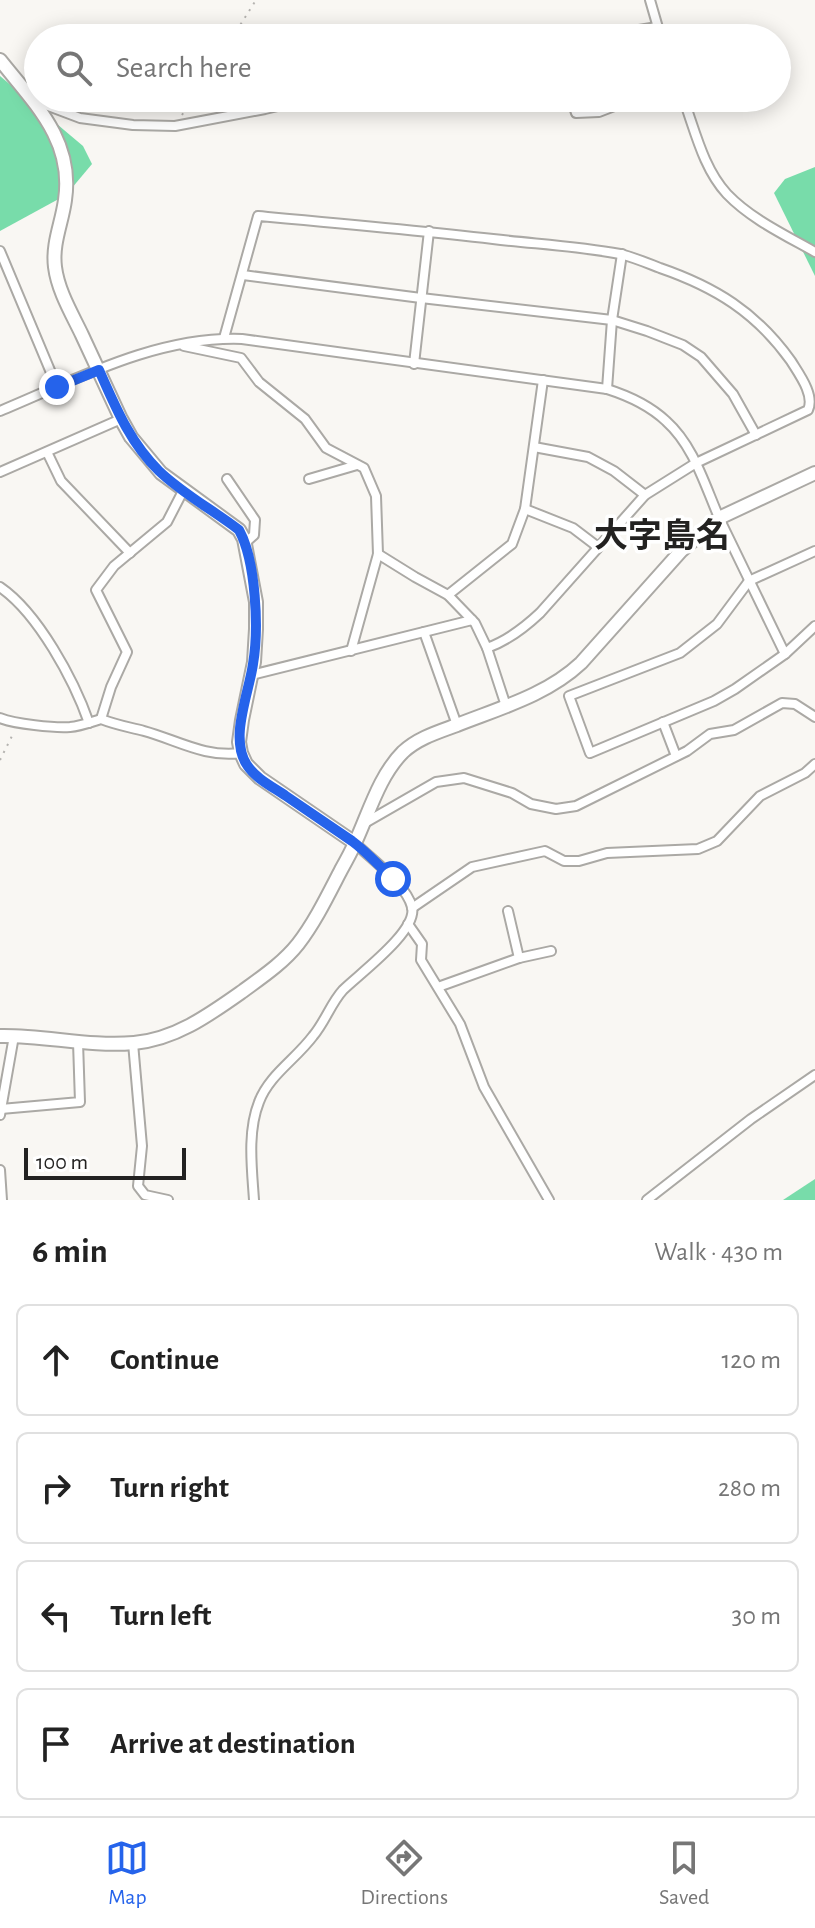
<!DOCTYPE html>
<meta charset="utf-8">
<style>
:root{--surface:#fff;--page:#f6f6f6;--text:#222;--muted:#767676;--line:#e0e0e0;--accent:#2563eb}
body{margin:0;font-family:"Alegreya Sans","Noto Sans JP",sans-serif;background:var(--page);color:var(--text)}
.scale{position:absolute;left:24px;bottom:20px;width:162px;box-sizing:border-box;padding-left:8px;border:4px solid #232221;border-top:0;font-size:22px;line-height:28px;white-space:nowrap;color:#232221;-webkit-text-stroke:6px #fff;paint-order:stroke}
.stop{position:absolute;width:24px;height:24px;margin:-18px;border:6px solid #2563eb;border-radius:50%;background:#fff}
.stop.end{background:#2563eb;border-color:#fff;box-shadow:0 2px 8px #0008}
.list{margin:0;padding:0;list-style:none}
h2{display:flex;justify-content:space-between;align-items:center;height:104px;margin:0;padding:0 32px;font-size:34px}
h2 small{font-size:26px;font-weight:400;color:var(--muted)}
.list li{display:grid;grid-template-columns:52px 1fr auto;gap:24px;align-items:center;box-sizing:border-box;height:112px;margin:0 16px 16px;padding:0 16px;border:2px solid var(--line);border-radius:12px}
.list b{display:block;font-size:30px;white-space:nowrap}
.list em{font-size:26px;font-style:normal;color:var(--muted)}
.icon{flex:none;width:44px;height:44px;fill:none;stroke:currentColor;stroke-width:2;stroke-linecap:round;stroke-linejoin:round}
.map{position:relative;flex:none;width:815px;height:1200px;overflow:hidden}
.search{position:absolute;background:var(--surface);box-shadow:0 4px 20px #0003;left:24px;right:24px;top:24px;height:88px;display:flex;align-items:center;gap:20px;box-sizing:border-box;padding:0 28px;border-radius:44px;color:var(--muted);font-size:30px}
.sheet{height:616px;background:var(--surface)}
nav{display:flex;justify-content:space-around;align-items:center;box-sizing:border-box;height:112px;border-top:2px solid var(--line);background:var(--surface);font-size:22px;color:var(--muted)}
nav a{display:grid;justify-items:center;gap:4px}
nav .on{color:var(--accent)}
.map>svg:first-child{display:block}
.forest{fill:#78dcaa}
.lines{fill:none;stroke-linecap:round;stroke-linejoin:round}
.street-casing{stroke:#aba9a5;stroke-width:12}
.secondary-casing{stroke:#aba9a5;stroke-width:16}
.path{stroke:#b5b3b0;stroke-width:2;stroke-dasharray:2 6;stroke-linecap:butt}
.street{stroke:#fff;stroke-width:8}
.secondary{stroke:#fff;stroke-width:12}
.route{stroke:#2563eb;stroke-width:10}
.labels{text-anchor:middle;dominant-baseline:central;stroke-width:7;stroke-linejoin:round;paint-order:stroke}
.quarter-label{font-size:34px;font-weight:bold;fill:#232221;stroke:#fff}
</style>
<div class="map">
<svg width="815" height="1200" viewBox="0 0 815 1200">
<rect width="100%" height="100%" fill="#f9f7f3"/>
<g class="forest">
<path d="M 0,76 L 83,146 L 92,164 L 66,195 L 0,231 Z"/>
<path d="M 815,167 L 815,276 L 774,193 L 785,179 Z"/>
<path d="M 815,1179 L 815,1200 L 783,1200 Z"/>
</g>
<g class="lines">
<g class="street-casing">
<g id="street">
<path d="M 650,0 L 661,38"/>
<path d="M 591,38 L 657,27"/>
<path d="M 339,98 C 357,102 373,101 392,98"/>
<path d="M 571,98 L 576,113 L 599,112 L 630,100 L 630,98"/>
<path d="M 683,98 C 695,130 703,168 727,194 C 751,219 785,235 815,252"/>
<path d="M 35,101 L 80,118 L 133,125 L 175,126 L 265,109 L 312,98"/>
<path d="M 0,251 L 57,387"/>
<path d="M 243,275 L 421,298 L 612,320 L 647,331 L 683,345 L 701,357 L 733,394 L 756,435"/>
<path d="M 224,338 L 258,216 C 336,223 415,230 493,239 C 535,244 578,246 620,254 C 633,257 647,263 660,268 C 715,287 756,312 791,361 C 799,374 815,395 808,410 L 696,463 L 645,495 L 540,613 C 524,628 507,641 487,648"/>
<path d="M 184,346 L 241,358 L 259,382 L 305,419 L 326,448 L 364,468 L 376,496 L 378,554 L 351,651"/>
<path d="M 414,364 L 429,231"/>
<path d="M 607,389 L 612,320 L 622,254"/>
<path d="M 0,411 C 77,379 157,336 242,339 L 607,389 C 629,396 649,405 666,421 C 695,447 705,487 721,522 C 742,566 764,610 785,654"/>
<path d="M 534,447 L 588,457 L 614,471 L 645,495"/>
<path d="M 47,452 L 61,481 L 130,553"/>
<path d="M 0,472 L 121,419"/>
<path d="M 227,479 L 255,520 L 254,535 L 245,543"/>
<path d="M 309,479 L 357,465"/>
<path d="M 525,509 L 573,528 L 598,547"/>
<path d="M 815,551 L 749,581 L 717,624 L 680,653 L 569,696 L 590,753 L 714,701 L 735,689 L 785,654 L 815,626"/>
<path d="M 378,554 L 415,577 L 448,595 L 475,623 L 487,648 L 506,706"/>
<path d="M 0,587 C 38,613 74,680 89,723"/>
<path d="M 448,595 L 512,544 L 525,509 L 543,380"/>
<path d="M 424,632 L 457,725"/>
<path d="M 251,675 L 472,620"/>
<path d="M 0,718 C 15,724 54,728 70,727 C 81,726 91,722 101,719 C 116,725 129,727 144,731 C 177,740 205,758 241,753"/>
<path d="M 101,719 L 111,687 L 127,652 L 96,590 L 114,566 L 167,522 L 183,491"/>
<path d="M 663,722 L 676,756"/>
<path d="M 363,824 L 436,782 L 464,778 L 512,793 L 531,804 L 556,809 L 576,806 L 687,751 L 710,734 L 734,730 L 782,703 L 795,704 L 815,717"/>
<path d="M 412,908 L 472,867 L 545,851 L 564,861 L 579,861 L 607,853 L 698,849 L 717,841 L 760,796 L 805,773 L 815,764"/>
<path d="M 508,911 L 519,958"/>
<path d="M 408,924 L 422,944 L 421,960 L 460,1024 L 484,1087 L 549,1200"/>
<path d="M 438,987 L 519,958 L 551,951"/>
<path d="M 133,1043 L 142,1146 L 138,1186 L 145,1195 L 168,1200"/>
<path d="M 1,1109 L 80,1102 L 78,1042"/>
<path d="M 0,1115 L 14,1036"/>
<path d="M 0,1170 L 2,1200"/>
<path d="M 254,1200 C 252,1169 247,1132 259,1102 C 269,1075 296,1059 313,1036 C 325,1022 331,1003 343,990 C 359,974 418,931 412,907 C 406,884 372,860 355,843"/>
<path d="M 647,1200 L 751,1119 L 815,1075"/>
</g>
</g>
<g class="secondary-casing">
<g id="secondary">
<path d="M 0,60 C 34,103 74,140 65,200 C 62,223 52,243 55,267 C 58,291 72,314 82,335 C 95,363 108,391 121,419 L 131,437 L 161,473 L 239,530 L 244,539 L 256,602 L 256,629 L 254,662 L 242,720 L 239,742 L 241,753 L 246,764 L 260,778 L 355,843"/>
<path d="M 0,1036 C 44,1035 89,1047 134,1043 C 176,1039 209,1015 243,991 C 262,977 283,963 298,944 C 315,922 328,895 341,870 C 346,861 351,852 355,843 C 369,813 379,776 403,752 C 418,738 438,732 457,725 C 500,708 547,695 581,663 L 681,551 L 719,518 L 815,473"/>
</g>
</g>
<g class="path">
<path d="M 232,38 L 256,0"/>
<path d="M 182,115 L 193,98"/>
<path d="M 0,760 L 14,732"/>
</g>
<use href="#street" class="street"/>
<use href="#secondary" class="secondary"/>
</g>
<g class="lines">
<path class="route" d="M 57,387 L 99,370 C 115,406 130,443 159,471 C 183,494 213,510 239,530 C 256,561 259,629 253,664 C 249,693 229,739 247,765 C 256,779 273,787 286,796 C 308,811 330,826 352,841 C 367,852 379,866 393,879"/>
</g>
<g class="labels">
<g class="quarter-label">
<text x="662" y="537">大字島名</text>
</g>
</g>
</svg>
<div class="scale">100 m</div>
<div class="stop" style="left:393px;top:879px"></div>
<div class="stop end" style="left:57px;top:387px"></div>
<div class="search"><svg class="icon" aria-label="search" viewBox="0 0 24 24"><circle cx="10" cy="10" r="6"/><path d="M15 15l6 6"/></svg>Search here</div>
</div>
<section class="sheet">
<h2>6 min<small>Walk · 430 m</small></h2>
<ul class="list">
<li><svg class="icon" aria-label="ahead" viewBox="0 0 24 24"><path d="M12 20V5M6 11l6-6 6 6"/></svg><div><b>Continue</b></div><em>120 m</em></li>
<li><svg class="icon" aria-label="right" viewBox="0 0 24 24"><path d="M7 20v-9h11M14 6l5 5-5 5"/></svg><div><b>Turn right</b></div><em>280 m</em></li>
<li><svg class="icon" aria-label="left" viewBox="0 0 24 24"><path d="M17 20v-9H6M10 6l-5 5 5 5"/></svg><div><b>Turn left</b></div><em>30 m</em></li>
<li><svg class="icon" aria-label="arrive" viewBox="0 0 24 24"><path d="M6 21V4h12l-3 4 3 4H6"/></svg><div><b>Arrive at destination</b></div></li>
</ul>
</section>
<nav>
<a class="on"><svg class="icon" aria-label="map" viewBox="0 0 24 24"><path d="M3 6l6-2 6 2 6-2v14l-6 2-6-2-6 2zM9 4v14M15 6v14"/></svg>Map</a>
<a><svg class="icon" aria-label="directions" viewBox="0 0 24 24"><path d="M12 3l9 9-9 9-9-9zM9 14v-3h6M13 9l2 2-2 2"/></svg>Directions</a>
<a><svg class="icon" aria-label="saved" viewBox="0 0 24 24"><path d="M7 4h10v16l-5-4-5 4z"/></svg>Saved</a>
</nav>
